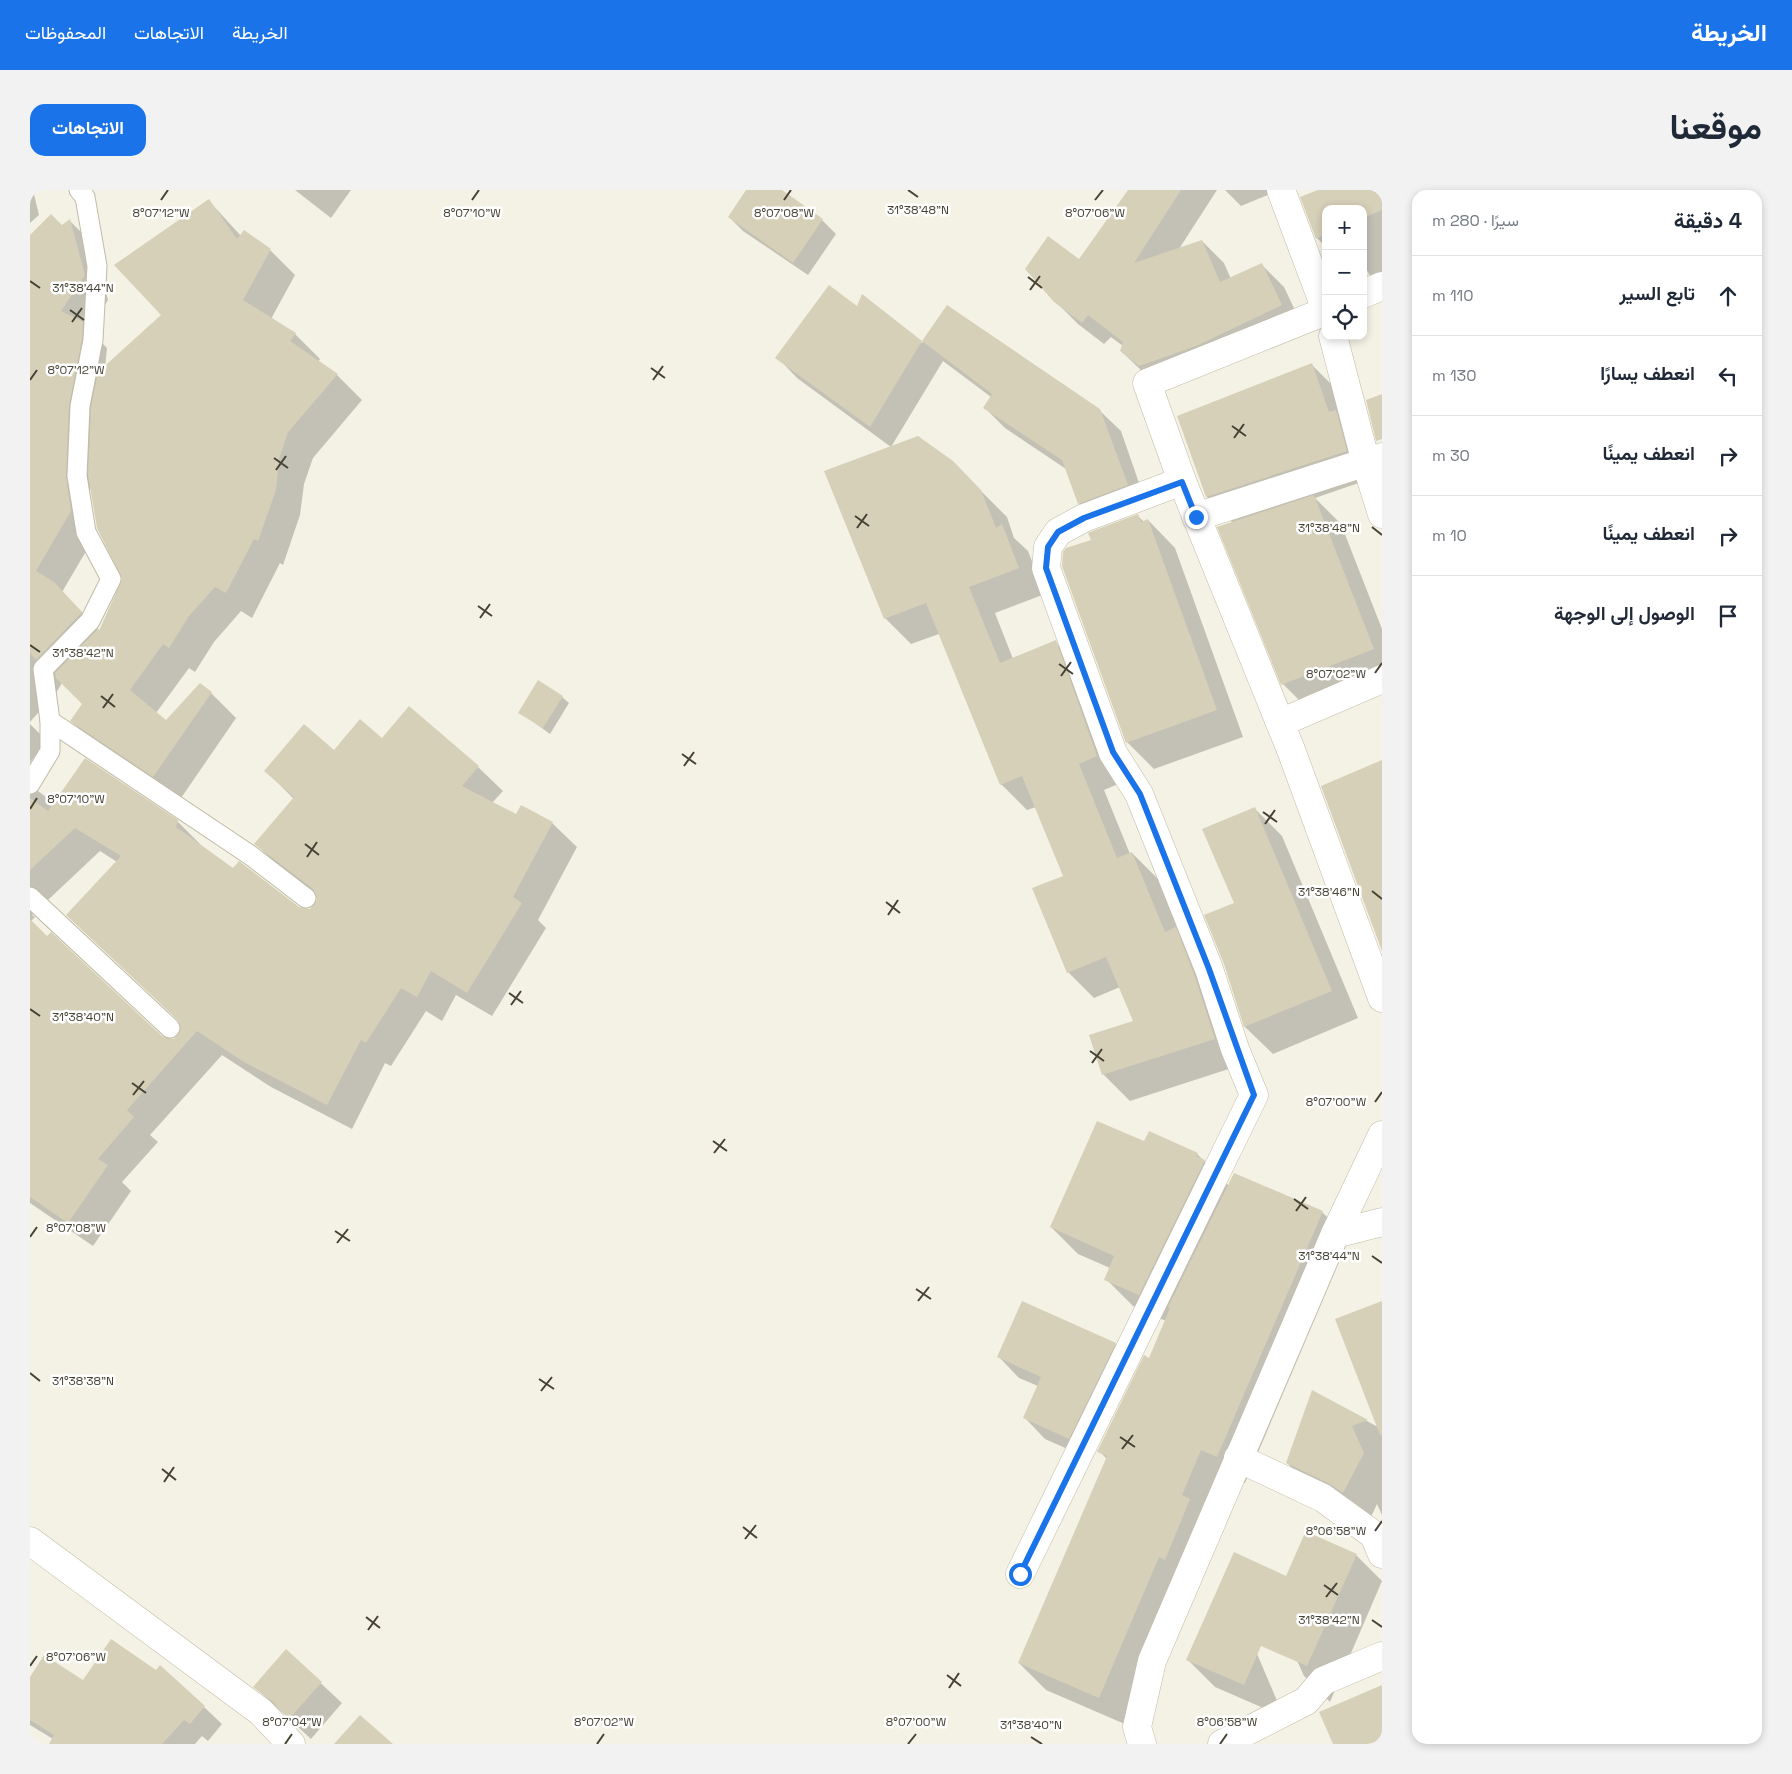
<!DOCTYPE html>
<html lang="ar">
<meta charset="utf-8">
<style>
:root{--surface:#fff;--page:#f2f2f3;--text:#1f2937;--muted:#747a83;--line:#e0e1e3;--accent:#1a73e8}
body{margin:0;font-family:"Space Grotesk",Vazirmatn,sans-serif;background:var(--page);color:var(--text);direction:rtl}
.controls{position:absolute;right:15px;top:15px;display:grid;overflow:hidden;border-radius:10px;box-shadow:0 2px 8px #0003}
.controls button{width:45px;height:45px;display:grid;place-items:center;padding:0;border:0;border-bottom:1px solid var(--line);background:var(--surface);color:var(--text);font:25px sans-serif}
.stop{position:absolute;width:15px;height:15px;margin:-11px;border:4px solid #1a73e8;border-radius:50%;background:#fff}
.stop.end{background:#1a73e8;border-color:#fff;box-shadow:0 1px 5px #0008}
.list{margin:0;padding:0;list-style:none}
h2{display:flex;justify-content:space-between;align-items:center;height:65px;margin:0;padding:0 20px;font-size:21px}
h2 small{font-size:16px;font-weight:400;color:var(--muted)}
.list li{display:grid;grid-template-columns:32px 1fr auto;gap:15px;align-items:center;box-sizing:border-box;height:80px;padding:0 20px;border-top:1px solid var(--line)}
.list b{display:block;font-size:19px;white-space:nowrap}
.list em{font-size:16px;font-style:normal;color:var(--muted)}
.icon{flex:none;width:28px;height:28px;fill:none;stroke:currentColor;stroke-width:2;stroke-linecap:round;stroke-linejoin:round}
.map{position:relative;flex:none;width:1352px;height:1554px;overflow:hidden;direction:ltr;border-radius:15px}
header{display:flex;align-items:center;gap:30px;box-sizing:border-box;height:70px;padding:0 25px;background:var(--accent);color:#fff}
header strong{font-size:24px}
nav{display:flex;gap:28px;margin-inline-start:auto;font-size:18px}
.intro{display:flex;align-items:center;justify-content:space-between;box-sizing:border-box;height:120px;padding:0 30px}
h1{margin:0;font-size:35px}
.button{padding:12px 22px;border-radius:15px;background:var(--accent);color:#fff;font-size:18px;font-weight:700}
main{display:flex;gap:30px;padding:0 30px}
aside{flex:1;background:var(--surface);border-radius:15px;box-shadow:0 2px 8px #0003}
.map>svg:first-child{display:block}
.shadow{fill:#0003;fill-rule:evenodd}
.building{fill:#d6d0b9}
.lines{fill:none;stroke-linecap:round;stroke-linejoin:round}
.lane-casing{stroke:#c0bba6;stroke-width:21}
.street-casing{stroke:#c0bba6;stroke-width:29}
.lane{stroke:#fff;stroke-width:19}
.street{stroke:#fff;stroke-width:28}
.route{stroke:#1a73e8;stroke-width:6}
.ticks{fill:none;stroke:#464234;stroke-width:2}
.ticks-label{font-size:12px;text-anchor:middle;fill:#464234;stroke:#fff;stroke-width:5;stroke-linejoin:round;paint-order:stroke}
</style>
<header>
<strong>الخريطة</strong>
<nav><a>الخريطة</a><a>الاتجاهات</a><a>المحفوظات</a></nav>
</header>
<div class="intro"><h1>موقعنا</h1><a class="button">الاتجاهات</a></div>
<main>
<aside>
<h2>4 دقيقة<small>سيرًا · 280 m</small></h2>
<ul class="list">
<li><svg class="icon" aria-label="ahead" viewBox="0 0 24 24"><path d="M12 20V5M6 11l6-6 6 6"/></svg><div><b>تابع السير</b></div><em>110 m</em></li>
<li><svg class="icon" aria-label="left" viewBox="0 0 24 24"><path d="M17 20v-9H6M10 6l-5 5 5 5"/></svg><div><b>انعطف يسارًا</b></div><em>130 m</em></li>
<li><svg class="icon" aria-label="right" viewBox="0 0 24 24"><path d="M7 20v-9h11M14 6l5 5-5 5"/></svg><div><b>انعطف يمينًا</b></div><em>30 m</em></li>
<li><svg class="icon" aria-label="right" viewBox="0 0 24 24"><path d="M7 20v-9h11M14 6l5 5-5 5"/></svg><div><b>انعطف يمينًا</b></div><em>10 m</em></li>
<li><svg class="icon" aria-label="arrive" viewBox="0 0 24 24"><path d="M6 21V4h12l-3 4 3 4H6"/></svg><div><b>الوصول إلى الوجهة</b></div></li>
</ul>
</aside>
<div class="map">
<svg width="1352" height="1554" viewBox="0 0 1352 1554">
<rect width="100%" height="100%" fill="#f4f2e4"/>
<g class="shadow">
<path d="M 0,0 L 3,0 L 9,25 L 0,33 Z"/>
<path d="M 265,0 L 321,0 L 301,28 Z"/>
<path d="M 718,0 L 750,0 L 792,30 L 806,44 L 778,85 L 713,41 L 699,27 Z"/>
<path d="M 1100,0 L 1187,0 L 1149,59 L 1172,51 L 1194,73 L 1201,89 L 1232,75 L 1254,97 L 1273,137 L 1114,183 L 1091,161 L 1093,156 L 1081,147 L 1074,154 L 1048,134 L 1025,111 L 1050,70 Z"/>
<path d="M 1195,0 L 1245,0 L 1245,2 L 1211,16 Z"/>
<path d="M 1292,0 L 1352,0 L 1352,98 L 1339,84 L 1333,73 L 1333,19 L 1296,19 L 1296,57 L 1287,48 Z"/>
<path d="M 179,11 L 211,46 L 240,60 L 265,85 L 241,129 L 265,144 L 290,169 L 288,172 L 307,185 L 332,210 L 283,268 L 274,294 L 270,325 L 253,375 L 250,373 L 222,428 L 211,421 L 184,452 L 165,482 L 159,478 L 126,523 L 136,531 L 181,503 L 206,528 L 149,611 L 66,556 L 41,531 L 53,514 L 32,493 L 26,503 L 0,532 L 0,47 L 32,37 L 40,31 L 64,55 L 78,110 L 59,140 L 77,158 L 75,178 L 133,125 ZM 60,297 L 94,389 L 70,441 L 32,402 L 65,346 L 60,311 Z"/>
<path d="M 833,106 L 892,153 L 917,117 L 1069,220 L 1091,241 L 1117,316 L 1069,334 L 1049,313 L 1036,279 L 975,238 L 954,217 L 961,207 L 913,171 L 861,257 L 767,188 L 747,167 L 828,118 Z"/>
<path d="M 1281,174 L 1308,201 L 1343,288 L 1285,308 L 1311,334 L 1352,439 L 1352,494 L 1280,521 L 1253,494 L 1203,333 L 1177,307 L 1149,227 Z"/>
<path d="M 949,299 L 977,327 L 984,348 L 998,361 L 1015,404 L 965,423 L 983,469 L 1025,452 L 1051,478 L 1093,592 L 1074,600 L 1100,664 L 1102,663 L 1128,689 L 1151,744 L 1211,875 L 1100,911 L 1073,884 L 1104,832 L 1090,797 L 1064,808 L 1038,782 L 1035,687 L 1006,617 L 997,620 L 971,594 L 909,444 L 881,454 L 855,428 Z"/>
<path d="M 1108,326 L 1114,332 L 1118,330 L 1145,358 L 1213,547 L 1124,579 L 1097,552 L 1062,350 Z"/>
<path d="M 532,507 L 539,513 L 520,544 L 490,522 Z"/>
<path d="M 0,534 L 16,550 L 0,573 Z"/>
<path d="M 352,550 L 448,577 L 473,601 L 462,613 L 487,626 L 522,633 L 547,657 L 508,730 L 516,738 L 462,826 L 426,805 L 412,831 L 396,821 L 361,876 L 355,873 L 322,939 L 241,897 L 192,865 L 120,945 L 128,952 L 92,992 L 101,1001 L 63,1056 L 0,1013 L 0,595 L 24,613 L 147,631 L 172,656 L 203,680 L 269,718 L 280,720 L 288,710 L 287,707 L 250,678 L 226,654 L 264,609 L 236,581 ZM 70,661 L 87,672 L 38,725 L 151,833 L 150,846 L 143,850 L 132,847 L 17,748 L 1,731 L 5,727 L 2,725 Z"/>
<path d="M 1225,619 L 1252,646 L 1328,828 L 1243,864 L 1215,837 L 1195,774 Z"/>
<path d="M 1115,953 L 1167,964 L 1199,996 L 1292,1022 L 1319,1049 L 1215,1293 L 1198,1286 L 1097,1535 L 1016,1500 L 989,1473 L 1077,1269 L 1069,1261 L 1120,1169 L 1136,1131 L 1103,1116 L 1076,1089 L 1080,1078 L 1048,1064 L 1021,1037 Z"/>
<path d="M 1352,1112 L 1352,1325 L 1347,1314 L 1340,1329 L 1284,1300 L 1257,1273 L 1283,1202 L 1348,1237 Z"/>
<path d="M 1085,1154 L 1106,1174 L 1060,1269 L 1015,1249 L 995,1228 L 1008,1196 L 989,1188 L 969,1167 Z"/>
<path d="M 1276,1343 L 1326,1365 L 1352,1391 L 1300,1512 L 1274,1486 L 1223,1372 L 1257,1387 Z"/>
<path d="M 1213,1431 L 1254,1527 L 1185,1497 L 1158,1470 Z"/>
<path d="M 256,1461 L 312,1513 L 281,1549 L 225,1497 Z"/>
<path d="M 0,1489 L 54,1492 L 174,1517 L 192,1534 L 178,1551 L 172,1546 L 165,1554 L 21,1554 L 23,1549 L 0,1535 Z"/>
</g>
<g class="building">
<path d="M 716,0 L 752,0 L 793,29 L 763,73 L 698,27 Z"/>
<path d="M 1098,0 L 1151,0 L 1104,73 L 1172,50 L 1190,92 L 1232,73 L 1252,115 L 1166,156 L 1109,176 L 1090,161 L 1093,152 L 1058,125 L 1052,133 L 1024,112 L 995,79 L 1018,46 L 1049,69 Z"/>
<path d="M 1288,0 L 1352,0 L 1352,20 L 1333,28 L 1333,19 L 1296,19 L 1296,44 L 1286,49 L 1270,7 Z"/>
<path d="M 179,9 L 207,49 L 214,40 L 241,59 L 213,110 L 266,143 L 260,151 L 308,184 L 258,242 L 249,269 L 246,300 L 228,351 L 224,349 L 196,403 L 185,397 L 159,426 L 139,458 L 133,454 L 100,500 L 136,530 L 170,493 L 182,502 L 123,587 L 40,531 L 52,514 L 26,488 L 25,483 L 68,439 L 69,441 L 92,389 L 67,338 L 58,285 L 61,217 L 68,182 L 131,125 L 84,75 Z"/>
<path d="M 21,24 L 32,35 L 40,29 L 55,85 L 31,121 L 53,132 L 52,149 L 39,216 L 36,286 L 41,321 L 6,381 L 24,392 L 52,422 L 6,470 L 0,463 L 0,45 Z"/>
<path d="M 799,95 L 827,116 L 832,104 L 892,151 L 840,237 L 745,168 Z"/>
<path d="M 917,115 L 1070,219 L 1098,295 L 1048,314 L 1032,270 L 953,218 L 962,204 L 892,151 Z"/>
<path d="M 1282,173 L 1299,222 L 1306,220 L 1317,261 L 1176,307 L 1147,226 Z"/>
<path d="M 1352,204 L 1352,249 L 1346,251 L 1336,210 Z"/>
<path d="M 888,246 L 923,271 L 951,300 L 966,338 L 972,334 L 989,378 L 939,397 L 970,473 L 1026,450 L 1067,566 L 1049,574 L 1087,668 L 1102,662 L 1135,742 L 1146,737 L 1164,784 L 1185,849 L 1072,885 L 1059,845 L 1103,831 L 1076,767 L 1037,783 L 1002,698 L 1033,686 L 992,586 L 970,595 L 896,413 L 854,429 L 794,281 Z"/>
<path d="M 1284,305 L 1344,459 L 1251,495 L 1187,337 Z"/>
<path d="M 1108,324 L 1111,332 L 1118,329 L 1187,520 L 1096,553 L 1032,376 L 1033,362 L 1036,358 L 1061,350 L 1058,343 L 1060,342 Z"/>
<path d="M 508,490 L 533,506 L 513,538 L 488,523 Z"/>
<path d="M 379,516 L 449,576 L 432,596 L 486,624 L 491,615 L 523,632 L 483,707 L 492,713 L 437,803 L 401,781 L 387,807 L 371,798 L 336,853 L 331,850 L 297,915 L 214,872 L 167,841 L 97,920 L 104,927 L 68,969 L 78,975 L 38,1033 L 0,1007 L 0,729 L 17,746 L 21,742 L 132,846 L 144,849 L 151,840 L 148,830 L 36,725 L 91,666 L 45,638 L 0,680 L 0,608 L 18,621 L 55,568 L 148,630 L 146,637 L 203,678 L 209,671 L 269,717 L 280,719 L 287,710 L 283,699 L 224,654 L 264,607 L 234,581 L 274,534 L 304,560 L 330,529 L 352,548 Z"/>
<path d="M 1352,570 L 1352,761 L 1291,596 Z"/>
<path d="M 1225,617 L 1302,801 L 1214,837 L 1194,774 L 1174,725 L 1204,713 L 1172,639 Z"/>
<path d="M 1067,931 L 1114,951 L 1119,941 L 1168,963 L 1166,966 L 1175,970 L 1109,1105 L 1074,1090 L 1084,1066 L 1020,1037 Z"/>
<path d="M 1204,983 L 1293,1021 L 1187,1267 L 1171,1260 L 1152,1305 L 1160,1309 L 1135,1370 L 1129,1367 L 1069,1508 L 988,1473 L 1077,1266 L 1067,1262 L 1114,1165 L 1119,1168 L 1140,1118 L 1138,1117 Z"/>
<path d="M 992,1111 L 1086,1153 L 1039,1249 L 993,1228 L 1011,1187 L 967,1167 Z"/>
<path d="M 1352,1111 L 1352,1245 L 1350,1245 L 1305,1129 Z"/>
<path d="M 1282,1200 L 1338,1230 L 1322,1236 L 1334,1263 L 1313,1303 L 1300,1294 L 1256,1273 Z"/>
<path d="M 1274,1345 L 1284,1345 L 1327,1364 L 1277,1476 L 1231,1456 L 1214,1495 L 1156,1470 L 1204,1362 L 1256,1386 Z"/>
<path d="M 81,1449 L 126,1480 L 130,1475 L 175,1516 L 160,1534 L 154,1530 L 132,1554 L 19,1554 L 24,1545 L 0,1530 L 0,1487 L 14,1465 L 53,1490 Z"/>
<path d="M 256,1459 L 292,1492 L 259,1529 L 242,1511 L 223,1497 Z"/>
<path d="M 1352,1495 L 1352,1554 L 1303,1554 L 1289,1522 Z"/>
<path d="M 330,1525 L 363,1554 L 304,1554 Z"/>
</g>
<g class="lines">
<g class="lane-casing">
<g id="lane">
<path d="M 20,531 L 220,665 L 276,708"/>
<path d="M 0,594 L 20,561 L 20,531 L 13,479 L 60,431 L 81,389 L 56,342 L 47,286 L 50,216 L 63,150 L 67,76 L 55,7 L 49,0"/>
<path d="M 0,707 L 140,838"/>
</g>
</g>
<g class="street-casing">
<g id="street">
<path d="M 1251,0 L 1296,120"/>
<path d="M 1333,104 L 1352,96"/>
<path d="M 1296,121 L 1117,193 L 1152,291 L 1261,560 L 1352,808"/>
<path d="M 1303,146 L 1336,273 L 1352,324"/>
<path d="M 1166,327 L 1352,267"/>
<path d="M 1250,533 L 1352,489"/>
<path d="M 1305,1044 L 1352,1032"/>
<path d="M 1208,1268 L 1293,1308 L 1344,1345 L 1352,1364"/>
<path d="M 0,1351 L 231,1522 L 261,1554"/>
<path d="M 990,1384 L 1224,905 L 1205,859 L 1179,779 L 1109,604 L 1083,563 L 1016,378 L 1018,357 L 1028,342 L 1054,328 L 1152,291"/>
<path d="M 1112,1554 L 1107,1537 L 1122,1471 L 1305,1044 L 1352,945"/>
<path d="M 1192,1554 L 1276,1511 L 1293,1491 L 1352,1466"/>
</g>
</g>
<use href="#lane" class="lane"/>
<use href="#street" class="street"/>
</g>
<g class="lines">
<path class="route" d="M 990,1384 L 1224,905 L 1179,779 L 1110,604 L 1083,562 L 1016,378 L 1018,357 L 1028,342 L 1054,328 L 1152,292 L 1166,327"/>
</g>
<path class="ticks" d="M 878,0 L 888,7M 131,10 L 138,0M 442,10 L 449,0M 754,10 L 761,0M 1065,10 L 1073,0M 998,87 L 1012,98M 0,91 L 10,98M 1000,100 L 1010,86M 40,120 L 54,130M 42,132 L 52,118M 621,178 L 635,188M 0,190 L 7,180M 623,190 L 633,176M 1202,236 L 1216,246M 1204,248 L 1214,234M 244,268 L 258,278M 246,280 L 256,266M 825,326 L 839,336M 1342,337 L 1352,345M 827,338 L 837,324M 448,416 L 462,426M 450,428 L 460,414M 0,455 L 10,462M 1029,474 L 1043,484M 1345,483 L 1352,473M 1031,486 L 1041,472M 71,506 L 85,517M 73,518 L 83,504M 652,564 L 666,574M 654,576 L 664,562M 0,619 L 7,608M 1233,622 L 1247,632M 1235,634 L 1245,620M 275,654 L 289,665M 277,667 L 287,652M 1342,701 L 1352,709M 856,712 L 870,723M 858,725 L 868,710M 479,803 L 493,813M 481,815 L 491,801M 0,819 L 10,826M 1060,861 L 1074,871M 1062,873 L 1072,859M 102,893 L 116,903M 103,905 L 114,891M 1345,912 L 1352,902M 683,951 L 697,961M 684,963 L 695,949M 1264,1009 L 1278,1019M 1266,1021 L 1276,1007M 305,1041 L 320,1051M 0,1047 L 7,1037M 307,1053 L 318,1039M 1342,1066 L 1352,1073M 886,1099 L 901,1109M 888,1111 L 899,1097M 0,1183 L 10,1191M 509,1189 L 524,1199M 511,1201 L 522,1187M 1090,1247 L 1105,1257M 1092,1259 L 1103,1245M 132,1279 L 146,1290M 134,1292 L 144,1277M 713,1337 L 727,1348M 1345,1341 L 1352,1331M 715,1349 L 726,1335M 1294,1395 L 1308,1405M 1296,1407 L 1307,1393M 336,1427 L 350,1438M 1342,1430 L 1352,1437M 338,1440 L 348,1426M 0,1476 L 7,1466M 917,1485 L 931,1496M 919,1498 L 929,1483M 1001,1547 L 1012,1554M 255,1554 L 262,1544M 567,1554 L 574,1544M 878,1554 L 886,1544M 1190,1554 L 1197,1544"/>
<g class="ticks-label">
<text x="888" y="24">31°38'48"N</text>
<text x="131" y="27">8°07'12"W</text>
<text x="442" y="27">8°07'10"W</text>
<text x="754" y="27">8°07'08"W</text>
<text x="1065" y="27">8°07'06"W</text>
<text x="53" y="102">31°38'44"N</text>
<text x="46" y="184">8°07'12"W</text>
<text x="1299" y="342">31°38'48"N</text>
<text x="53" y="467">31°38'42"N</text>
<text x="1306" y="488">8°07'02"W</text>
<text x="46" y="613">8°07'10"W</text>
<text x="1299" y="706">31°38'46"N</text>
<text x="53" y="831">31°38'40"N</text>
<text x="1306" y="916">8°07'00"W</text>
<text x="46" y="1042">8°07'08"W</text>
<text x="1299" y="1070">31°38'44"N</text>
<text x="53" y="1195">31°38'38"N</text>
<text x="1306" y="1345">8°06'58"W</text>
<text x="1299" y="1434">31°38'42"N</text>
<text x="46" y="1471">8°07'06"W</text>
<text x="262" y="1536">8°07'04"W</text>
<text x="574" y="1536">8°07'02"W</text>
<text x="886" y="1536">8°07'00"W</text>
<text x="1197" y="1536">8°06'58"W</text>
<text x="1001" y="1539">31°38'40"N</text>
</g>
</svg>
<div class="controls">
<button>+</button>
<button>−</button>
<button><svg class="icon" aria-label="locate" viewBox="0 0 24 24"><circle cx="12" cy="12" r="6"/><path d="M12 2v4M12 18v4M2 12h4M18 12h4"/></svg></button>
</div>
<div class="stop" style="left:990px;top:1384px"></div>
<div class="stop end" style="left:1166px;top:327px"></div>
</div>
</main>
